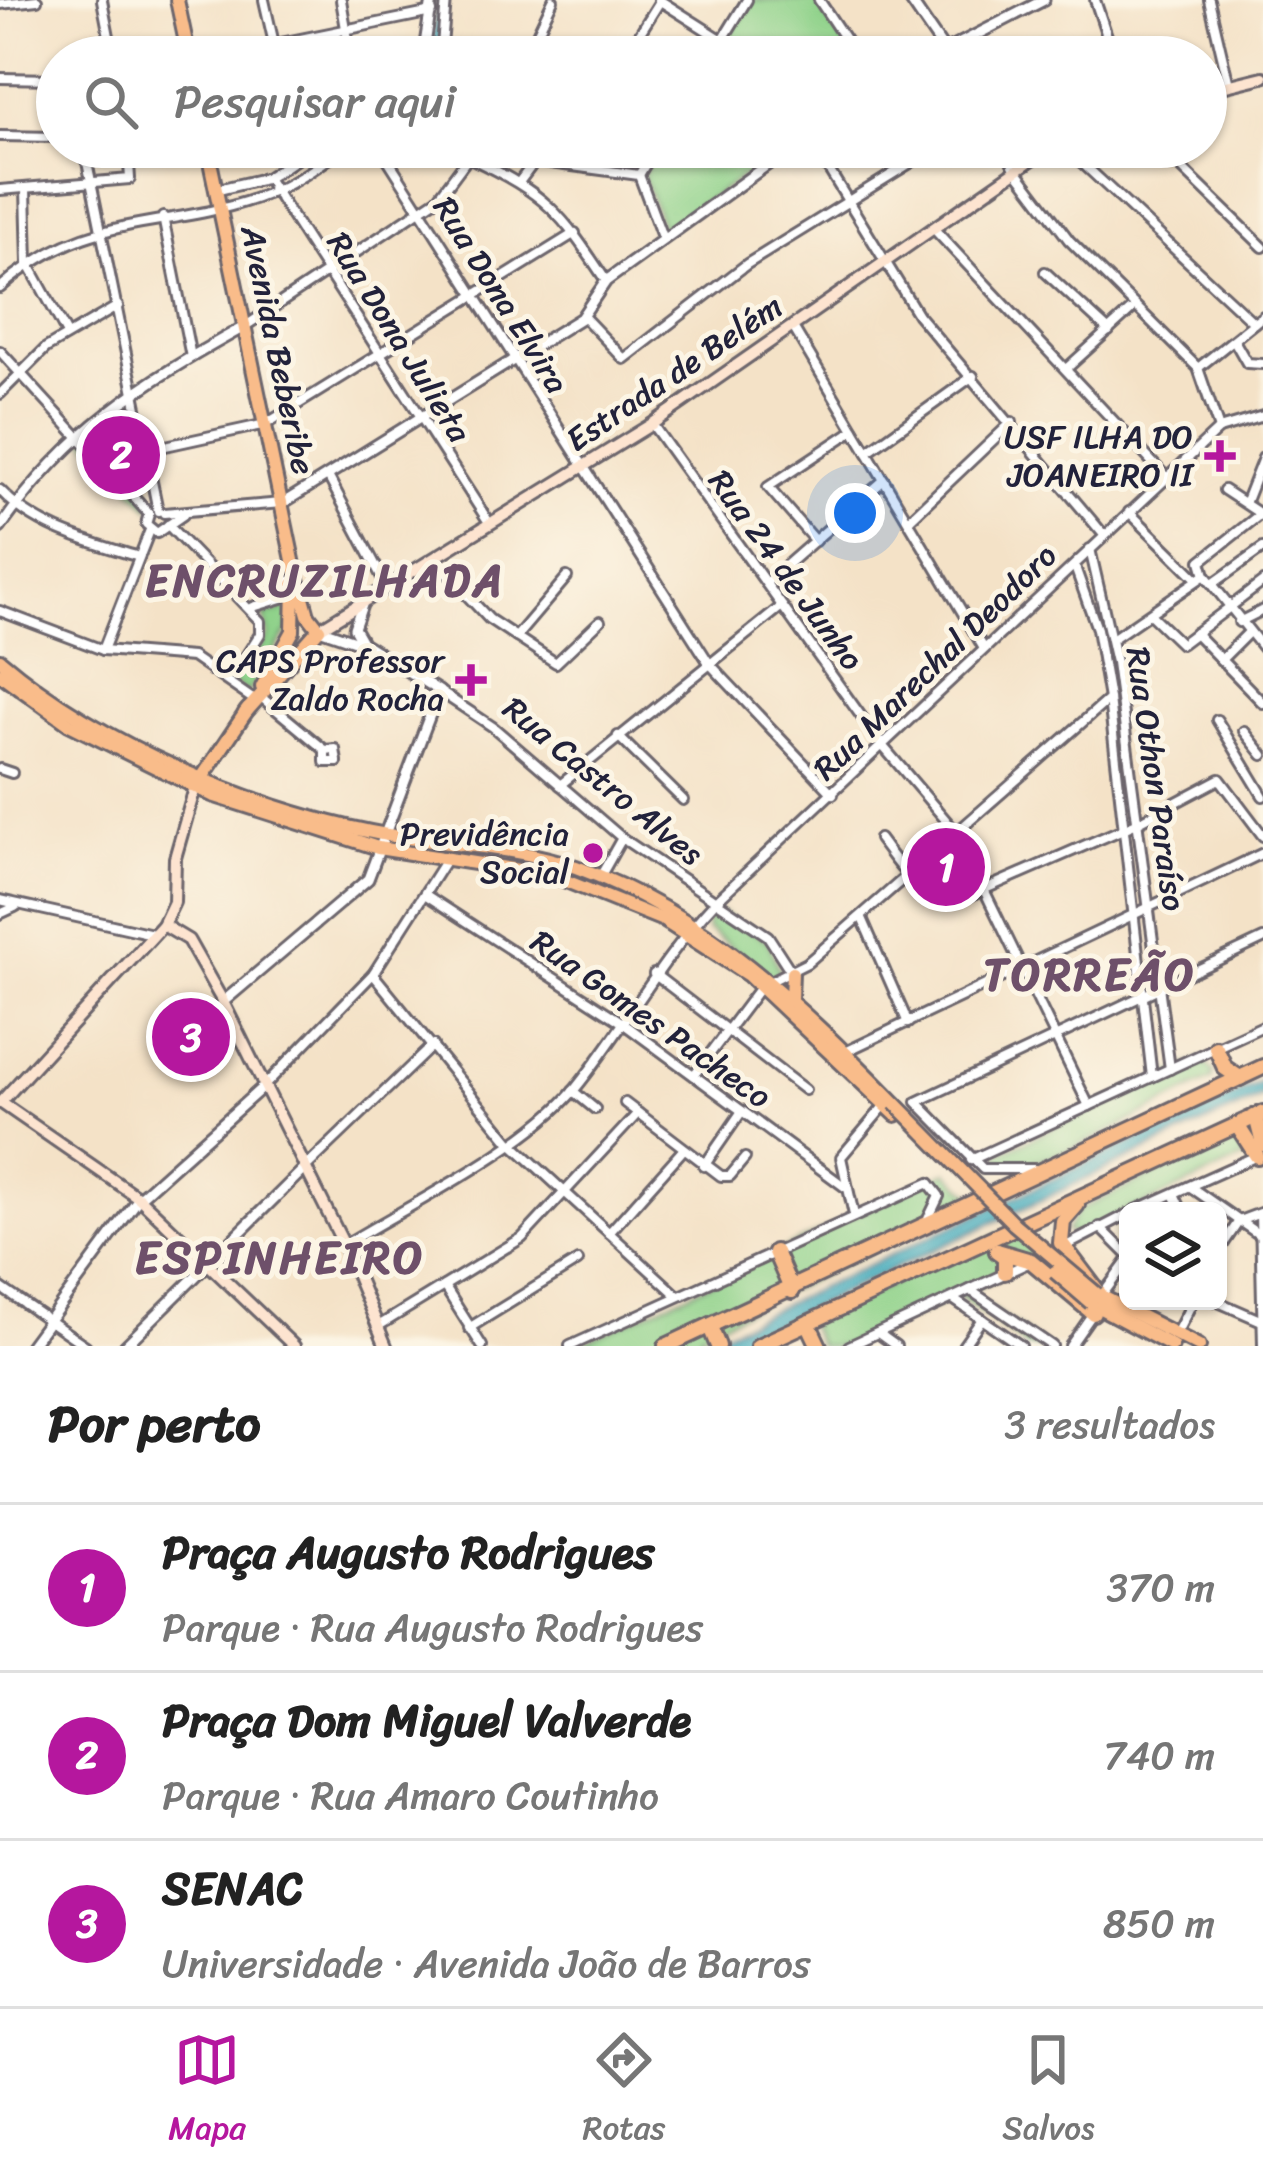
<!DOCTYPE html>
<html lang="pt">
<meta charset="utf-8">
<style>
:root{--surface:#fff;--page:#f2f2f2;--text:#222;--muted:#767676;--line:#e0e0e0;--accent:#b5179e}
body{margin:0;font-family:Sriracha,sans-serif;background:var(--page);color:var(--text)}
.controls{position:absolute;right:36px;bottom:36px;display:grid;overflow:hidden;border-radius:18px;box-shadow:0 3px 9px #0004}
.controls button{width:108px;height:108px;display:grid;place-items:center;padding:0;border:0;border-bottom:3px solid var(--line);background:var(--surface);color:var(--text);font:60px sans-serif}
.you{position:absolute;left:855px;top:513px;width:42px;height:42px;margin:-30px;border:9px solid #fff;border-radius:50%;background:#1a73e8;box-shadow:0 0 0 18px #1a73e833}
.badge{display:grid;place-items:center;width:78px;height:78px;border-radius:50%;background:var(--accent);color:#fff;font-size:39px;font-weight:700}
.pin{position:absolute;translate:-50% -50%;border:6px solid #fff;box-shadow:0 3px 12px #0006}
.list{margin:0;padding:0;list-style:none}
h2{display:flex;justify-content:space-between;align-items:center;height:156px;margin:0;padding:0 48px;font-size:51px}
h2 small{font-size:39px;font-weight:400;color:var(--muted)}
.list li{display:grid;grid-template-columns:78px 1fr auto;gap:36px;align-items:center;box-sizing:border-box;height:168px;padding:0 48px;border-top:3px solid var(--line)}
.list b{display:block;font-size:45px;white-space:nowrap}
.list p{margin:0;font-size:39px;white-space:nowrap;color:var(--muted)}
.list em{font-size:39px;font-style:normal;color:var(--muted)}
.icon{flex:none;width:66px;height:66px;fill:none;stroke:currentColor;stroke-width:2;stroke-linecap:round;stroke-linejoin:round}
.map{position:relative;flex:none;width:1263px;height:1346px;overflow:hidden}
.search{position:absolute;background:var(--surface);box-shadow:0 3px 9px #0004;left:36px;right:36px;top:36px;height:132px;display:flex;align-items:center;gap:30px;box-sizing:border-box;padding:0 42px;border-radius:66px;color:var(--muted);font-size:45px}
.sheet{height:660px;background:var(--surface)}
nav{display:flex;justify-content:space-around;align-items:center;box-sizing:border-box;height:168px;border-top:3px solid var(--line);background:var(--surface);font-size:33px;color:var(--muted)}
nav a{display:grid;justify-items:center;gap:6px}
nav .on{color:var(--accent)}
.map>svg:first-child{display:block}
.green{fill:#8fd28a;stroke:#587a62;stroke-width:3}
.water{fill:#3ca9bc;stroke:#2f667c;stroke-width:3}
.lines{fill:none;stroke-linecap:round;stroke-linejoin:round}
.canal{stroke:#3ca9bc;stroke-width:8}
.minor-casing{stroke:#6c656c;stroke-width:14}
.tertiary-casing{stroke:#6c656c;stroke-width:15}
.secondary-casing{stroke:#6c656c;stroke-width:16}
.primary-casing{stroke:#6c656c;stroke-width:18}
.trunk-casing{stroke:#6c656c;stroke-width:20}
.minor{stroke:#fff;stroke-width:8}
.tertiary{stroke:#fff;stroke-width:9}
.secondary{stroke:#fde4d0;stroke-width:10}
.primary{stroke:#f9bc8a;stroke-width:12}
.trunk{stroke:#f9bc8a;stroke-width:14}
.primary-bridge-casing{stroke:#6c656c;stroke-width:18;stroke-linecap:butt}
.primary-bridge{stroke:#f9bc8a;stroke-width:12}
.poi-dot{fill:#b5179e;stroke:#fcf5e5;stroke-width:4.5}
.labels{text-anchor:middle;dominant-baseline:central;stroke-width:10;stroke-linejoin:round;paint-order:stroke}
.street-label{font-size:33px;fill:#22223b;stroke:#fcf5e5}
.poi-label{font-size:33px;fill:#22223b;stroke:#fcf5e5;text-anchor:end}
.district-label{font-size:45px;font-weight:bold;letter-spacing:3px;fill:#6e506a;stroke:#fcf5e5}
</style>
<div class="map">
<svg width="1263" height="1346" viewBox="0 0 1263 1346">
<rect width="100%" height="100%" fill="#fcf5e5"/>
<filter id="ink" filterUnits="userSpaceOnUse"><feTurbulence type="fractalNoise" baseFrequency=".00833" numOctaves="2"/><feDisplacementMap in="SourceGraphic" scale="24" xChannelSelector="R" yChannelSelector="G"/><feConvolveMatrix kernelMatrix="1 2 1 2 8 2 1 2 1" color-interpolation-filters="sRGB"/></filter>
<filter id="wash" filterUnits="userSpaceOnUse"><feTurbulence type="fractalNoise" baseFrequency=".004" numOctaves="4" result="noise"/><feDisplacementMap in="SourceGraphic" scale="48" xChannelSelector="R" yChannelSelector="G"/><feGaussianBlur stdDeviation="2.7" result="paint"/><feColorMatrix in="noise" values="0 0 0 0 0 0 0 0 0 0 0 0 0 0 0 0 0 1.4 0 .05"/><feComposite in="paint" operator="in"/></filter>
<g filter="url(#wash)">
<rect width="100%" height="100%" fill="#f4e2c7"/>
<g class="green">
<path d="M 750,0 L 817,0 L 855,57 L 751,57 L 728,38 Z"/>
<path d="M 658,147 L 788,147 L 663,230 L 643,176 Z"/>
<path d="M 125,408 L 133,410 L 150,508 L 83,438 Z"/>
<path d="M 291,599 L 288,631 L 248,693 L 222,675 L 251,665 L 268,636 L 264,615 L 280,611 Z"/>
<path d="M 955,842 L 959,844 L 981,891 C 953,900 935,894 913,876 Z"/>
<path d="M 719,911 L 768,941 L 780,973 L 772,978 L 707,929 L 706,919 Z"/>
<path d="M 1201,1059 L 1213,1072 L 1211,1080 C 1157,1105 1054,1169 996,1166 L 1000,1153 Z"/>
<path d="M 1237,1136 L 1249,1154 L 1244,1158 L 1077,1236 L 1066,1231 L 1079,1210 Z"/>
<path d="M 947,1172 L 979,1201 L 700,1333 L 706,1346 L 576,1346 Z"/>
<path d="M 1010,1229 L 1082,1296 L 1119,1321 L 1115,1327 L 1089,1317 L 1028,1265 L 849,1346 L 819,1346 L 808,1323 Z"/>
<path d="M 968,1293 L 973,1296 L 1045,1346 L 1026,1346 L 962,1299 Z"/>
</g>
<path class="water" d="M 1263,1081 L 1263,1096 L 729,1346 L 695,1346 Z"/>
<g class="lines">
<g class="canal">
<path d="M 434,57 L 441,0"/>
<path d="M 306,156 L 326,147"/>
</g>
</g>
</g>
<g filter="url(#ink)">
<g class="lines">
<g class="minor-casing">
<g id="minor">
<path d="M 102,0 L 113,57"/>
<path d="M 264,0 L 277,57"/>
<path d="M 341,0 L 351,57"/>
<path d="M 659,0 L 749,57"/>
<path d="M 819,0 L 857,57"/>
<path d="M 1095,0 L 1114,57"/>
<path d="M 1209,0 L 1229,85"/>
<path d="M 0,4 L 37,0"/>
<path d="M 443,51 L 491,57"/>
<path d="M 212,57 L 432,12"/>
<path d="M 441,57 L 446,0"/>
<path d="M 526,57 L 553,0"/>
<path d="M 625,57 L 660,1"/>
<path d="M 712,57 L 747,0"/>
<path d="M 0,78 L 57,79"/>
<path d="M 0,136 L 57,137"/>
<path d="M 84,147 L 158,511"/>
<path d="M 380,147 L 709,663 L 833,794"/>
<path d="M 815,147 L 918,315 L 1104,535"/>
<path d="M 1065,147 L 1254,323"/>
<path d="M 1160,147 L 1263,247"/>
<path d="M 470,158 C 546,194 560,211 606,281"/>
<path d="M 1016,170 L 1069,240 L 1198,368 L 1219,429"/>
<path d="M 639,175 L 662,237"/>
<path d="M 639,175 L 656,147"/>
<path d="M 267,178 L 490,524"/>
<path d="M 520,181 L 535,161 L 639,175"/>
<path d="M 26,189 L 28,263 L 67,334"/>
<path d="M 0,190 L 130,179 L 128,147"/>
<path d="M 163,217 L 191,357"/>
<path d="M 933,228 L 1166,477"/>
<path d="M 1045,272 L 1109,331"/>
<path d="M 0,288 C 93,205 174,234 275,191 C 300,180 324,162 346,147"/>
<path d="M 583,316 L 624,359 L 747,264 L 936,147"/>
<path d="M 244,327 L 438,198 L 476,147"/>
<path d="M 793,327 L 983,647"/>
<path d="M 1235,342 L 1247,363 L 1263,364"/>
<path d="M 0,351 L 149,514"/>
<path d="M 1198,368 L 1263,316"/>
<path d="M 1066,369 L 1130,311"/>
<path d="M 0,394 L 46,348 L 118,306"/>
<path d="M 652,424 L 881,744 L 956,832 L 1089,1106"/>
<path d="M 1219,429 L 1263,416"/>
<path d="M 147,450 L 266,424 L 575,233"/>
<path d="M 867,452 L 973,376"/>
<path d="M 329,478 L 387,587"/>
<path d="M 0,490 C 36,529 90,542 139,557"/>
<path d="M 1224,490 L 1262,515"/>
<path d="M 1246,501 L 1263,458"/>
<path d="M 1129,512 L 1197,579"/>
<path d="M 164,513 L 282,503"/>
<path d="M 149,514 L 146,524 L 157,533 L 183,515"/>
<path d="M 909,520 L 1012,422"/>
<path d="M 168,525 L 260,621 L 260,634 L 241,664 L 213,670"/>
<path d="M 815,541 L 768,487 L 854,430"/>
<path d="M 1090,549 L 1116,662 L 1170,1069"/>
<path d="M 433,559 L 489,619 L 556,663 L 600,621"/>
<path d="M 1075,567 L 1097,629 L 1109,699 L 1152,1077"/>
<path d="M 1205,575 L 1263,648"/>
<path d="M 1205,575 L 1201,561 L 1263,512"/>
<path d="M 766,583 L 884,480"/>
<path d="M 1214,583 L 1263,548"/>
<path d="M 253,607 L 282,598 L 290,581"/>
<path d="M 0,611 L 103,650 L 192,657 L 254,700"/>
<path d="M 1152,616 L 1181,644 L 1263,582"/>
<path d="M 1239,622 L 1263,610"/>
<path d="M 1195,633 L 1263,703"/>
<path d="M 516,637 L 567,577"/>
<path d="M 1112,639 L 1205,575"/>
<path d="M 103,650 L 150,530"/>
<path d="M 1221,660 L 1247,634"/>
<path d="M 439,691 L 493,727 L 622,838 L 768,936 L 792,973"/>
<path d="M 261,697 L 325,750 L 335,749 L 337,762"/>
<path d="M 1217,720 L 1263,796"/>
<path d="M 1244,731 L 1263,755"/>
<path d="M 618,736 L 683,800"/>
<path d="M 325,750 L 325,762 L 337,762"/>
<path d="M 0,769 L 12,773"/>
<path d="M 560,785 L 782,606"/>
<path d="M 879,839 C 903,871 919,899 962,899 L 1139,822 L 1220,779 L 1263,836"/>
<path d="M 600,877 L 622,838"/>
<path d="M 426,895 L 620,1021 L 845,1187"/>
<path d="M 0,900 L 153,934"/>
<path d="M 0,914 L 15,907"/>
<path d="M 862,918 L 908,1023"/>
<path d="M 373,974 L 510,1142 L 678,1296"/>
<path d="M 654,974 L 805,1090"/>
<path d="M 845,1052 L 1263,853"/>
<path d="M 694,1075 L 761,986 L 807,963 L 1109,699"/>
<path d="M 265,1085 L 373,974 L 447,858"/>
<path d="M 573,1091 L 595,1109"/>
<path d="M 625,1103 L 721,1176 L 730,1176 L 745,1158"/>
<path d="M 971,1160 L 1263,1026"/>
<path d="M 704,1166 L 742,1111"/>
<path d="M 306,1167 L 433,1045"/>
<path d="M 1034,1169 L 983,1169 L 917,1102 L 1263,939"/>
<path d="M 1192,1188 L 1258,1234"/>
<path d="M 1174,1194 L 1182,1211"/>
<path d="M 1134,1211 L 1259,1155"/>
<path d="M 1260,1214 L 1263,1346"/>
<path d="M 854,1215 L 841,1157 L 885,1105"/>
<path d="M 1100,1227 L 1128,1255"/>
<path d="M 609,1233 L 683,1150"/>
<path d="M 344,1245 C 411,1204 526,1148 575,1089 C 624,1029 660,960 714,903 L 1219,429"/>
<path d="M 1066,1246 L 1128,1214"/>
<path d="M 1218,1252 L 1239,1221 L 1263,1212"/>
<path d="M 444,1286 L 482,1346"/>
<path d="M 0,1287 L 86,1346"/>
<path d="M 970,1290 L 1052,1346"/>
<path d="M 1101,1297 L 1128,1260"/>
<path d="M 953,1299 L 1021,1346"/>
<path d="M 1216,1301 L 1262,1321"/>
<path d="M 380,1325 L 522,1238 L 638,1113"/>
<path d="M 469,1328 L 578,1261"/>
<path d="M 878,1333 L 896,1346"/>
<path d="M 1176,1334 L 1193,1301"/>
<path d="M 570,1346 L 929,1183 L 939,1196 L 927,1221"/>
<path d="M 849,1346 L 1030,1262"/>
<path d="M 963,1346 L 982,1319"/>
<path d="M 1070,1346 L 1093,1313"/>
</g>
</g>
<g class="tertiary-casing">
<g id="tertiary">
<path d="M 910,0 L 949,57"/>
<path d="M 423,57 L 432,0"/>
<path d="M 933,57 L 1044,0"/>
<path d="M 1005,147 L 1016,170"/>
<path d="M 216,190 L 267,178 L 314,147"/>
<path d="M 283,503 L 581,318 L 606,281 L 792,147"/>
<path d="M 0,528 C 69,430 141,384 244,327"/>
<path d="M 362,642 L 354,628 L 363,602"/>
<path d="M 223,1002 L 368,879 L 439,691 L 366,645 L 319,629"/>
<path d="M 30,1346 L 139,1198 L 265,1085"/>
<path d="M 125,1346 L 306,1167"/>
</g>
</g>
<g class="secondary-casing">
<g id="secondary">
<path d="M 1206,91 L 1263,77"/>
<path d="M 319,629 L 652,424 L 1050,147"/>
<path d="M 163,925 L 188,940 L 223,1002 L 344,1245 L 386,1346"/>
<path d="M 0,1102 L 139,1198 L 294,1346"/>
<path d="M 0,1103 L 163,925 L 174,902 L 175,858 L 195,788"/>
</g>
</g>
<g class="primary-casing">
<g id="primary">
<path d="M 177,0 L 189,57"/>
<path d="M 207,147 L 294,565 L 308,615 L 319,629 L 245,713"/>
<path d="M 0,660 C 100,745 258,812 387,835 C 449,845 516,846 576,867 C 706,914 800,1006 895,1103"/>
<path d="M 0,674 L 69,724 L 212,795 L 378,848 L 551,875 L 663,920 L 748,975 L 896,1115"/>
<path d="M 262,687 L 293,631 L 294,584"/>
<path d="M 199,782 L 248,709"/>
<path d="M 791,999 L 792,973"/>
<path d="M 1097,1294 L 1199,1346"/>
<path d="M 1091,1303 L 1172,1346"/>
</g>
</g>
<g class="trunk-casing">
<g id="trunk">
<path d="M 1216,1048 L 1225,1068 L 1240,1078"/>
<path d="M 1256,1116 L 1263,1144"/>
<path d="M 1237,1125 L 1257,1156"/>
<path d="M 1077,1205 L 1063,1221 L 1061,1243 L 1101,1296"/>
<path d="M 997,1251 L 1031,1261 L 1093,1313"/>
<path d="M 997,1251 L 1005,1257 L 1005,1272"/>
<path d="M 775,1252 L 792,1291"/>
<path d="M 808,1323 L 819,1346"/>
<path d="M 710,1327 L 718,1346"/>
<path d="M 666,1346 L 1263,1067"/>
<path d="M 758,1346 L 1263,1113"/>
</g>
</g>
<use href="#minor" class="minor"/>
<use href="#tertiary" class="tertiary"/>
<use href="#secondary" class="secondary"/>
<use href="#primary" class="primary"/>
<use href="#trunk" class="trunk"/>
<g class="primary-bridge-casing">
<g id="primary-bridge">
<path d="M 895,1103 L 1014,1224 L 1097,1294"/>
<path d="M 1055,1272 L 1091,1303"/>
</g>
</g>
<use href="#primary-bridge" class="primary-bridge"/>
</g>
</g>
<g class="poi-dot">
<path d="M1214 438h12v12h12v12h-12v12h-12v-12h-12v-12h12z"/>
<path d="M465 662h12v12h12v12h-12v12h-12v-12h-12v-12h12z"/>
<circle cx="593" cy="853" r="12"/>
</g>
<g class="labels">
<g class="street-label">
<text transform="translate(501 295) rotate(58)">Rua Dona Elvira</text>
<text transform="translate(399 337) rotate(58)">Rua Dona Julieta</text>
<text transform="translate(278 350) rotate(78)">Avenida Beberibe</text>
<text transform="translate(674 373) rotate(-34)">Estrada de Belém</text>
<text transform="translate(786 570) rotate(54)">Rua 24 de Junho</text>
<text transform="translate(935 662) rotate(-44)">Rua Marechal Deodoro</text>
<text transform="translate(1156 779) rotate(82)">Rua Othon Paraíso</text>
<text transform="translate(603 781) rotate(39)">Rua Castro Alves</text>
<text transform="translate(651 1019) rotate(35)">Rua Gomes Pacheco</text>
</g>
<g class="poi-label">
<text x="1193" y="437">USF ILHA DO<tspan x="1193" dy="38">JOANEIRO II</tspan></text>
<text x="444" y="661">CAPS Professor<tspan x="444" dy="38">Zaldo Rocha</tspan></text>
<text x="569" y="834">Previdência<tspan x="569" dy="38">Social</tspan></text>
</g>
<g class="district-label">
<text x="325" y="581">ENCRUZILHADA</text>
<text x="1090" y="975">TORREÃO</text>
<text x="280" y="1258">ESPINHEIRO</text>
</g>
</g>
</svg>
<div class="controls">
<button><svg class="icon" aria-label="layers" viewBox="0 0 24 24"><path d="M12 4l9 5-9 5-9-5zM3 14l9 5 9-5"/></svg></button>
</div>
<div class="you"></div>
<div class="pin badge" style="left:946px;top:867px">1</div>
<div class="pin badge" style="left:121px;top:455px">2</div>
<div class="pin badge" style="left:191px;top:1037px">3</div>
<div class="search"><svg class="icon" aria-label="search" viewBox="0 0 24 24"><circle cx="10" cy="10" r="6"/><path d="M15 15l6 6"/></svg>Pesquisar aqui</div>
</div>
<section class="sheet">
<h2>Por perto<small>3 resultados</small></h2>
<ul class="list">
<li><span class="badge">1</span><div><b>Praça Augusto Rodrigues</b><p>Parque · Rua Augusto Rodrigues</p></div><em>370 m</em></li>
<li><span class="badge">2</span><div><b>Praça Dom Miguel Valverde</b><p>Parque · Rua Amaro Coutinho</p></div><em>740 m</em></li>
<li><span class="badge">3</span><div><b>SENAC</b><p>Universidade · Avenida João de Barros</p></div><em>850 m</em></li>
</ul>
</section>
<nav>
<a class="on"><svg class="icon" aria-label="map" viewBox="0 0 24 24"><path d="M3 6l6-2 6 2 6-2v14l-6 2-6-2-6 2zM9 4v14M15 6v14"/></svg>Mapa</a>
<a><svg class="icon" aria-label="directions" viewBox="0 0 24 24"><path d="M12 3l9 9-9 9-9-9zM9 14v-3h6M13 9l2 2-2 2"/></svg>Rotas</a>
<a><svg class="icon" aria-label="saved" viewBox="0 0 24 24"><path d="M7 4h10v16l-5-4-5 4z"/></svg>Salvos</a>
</nav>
